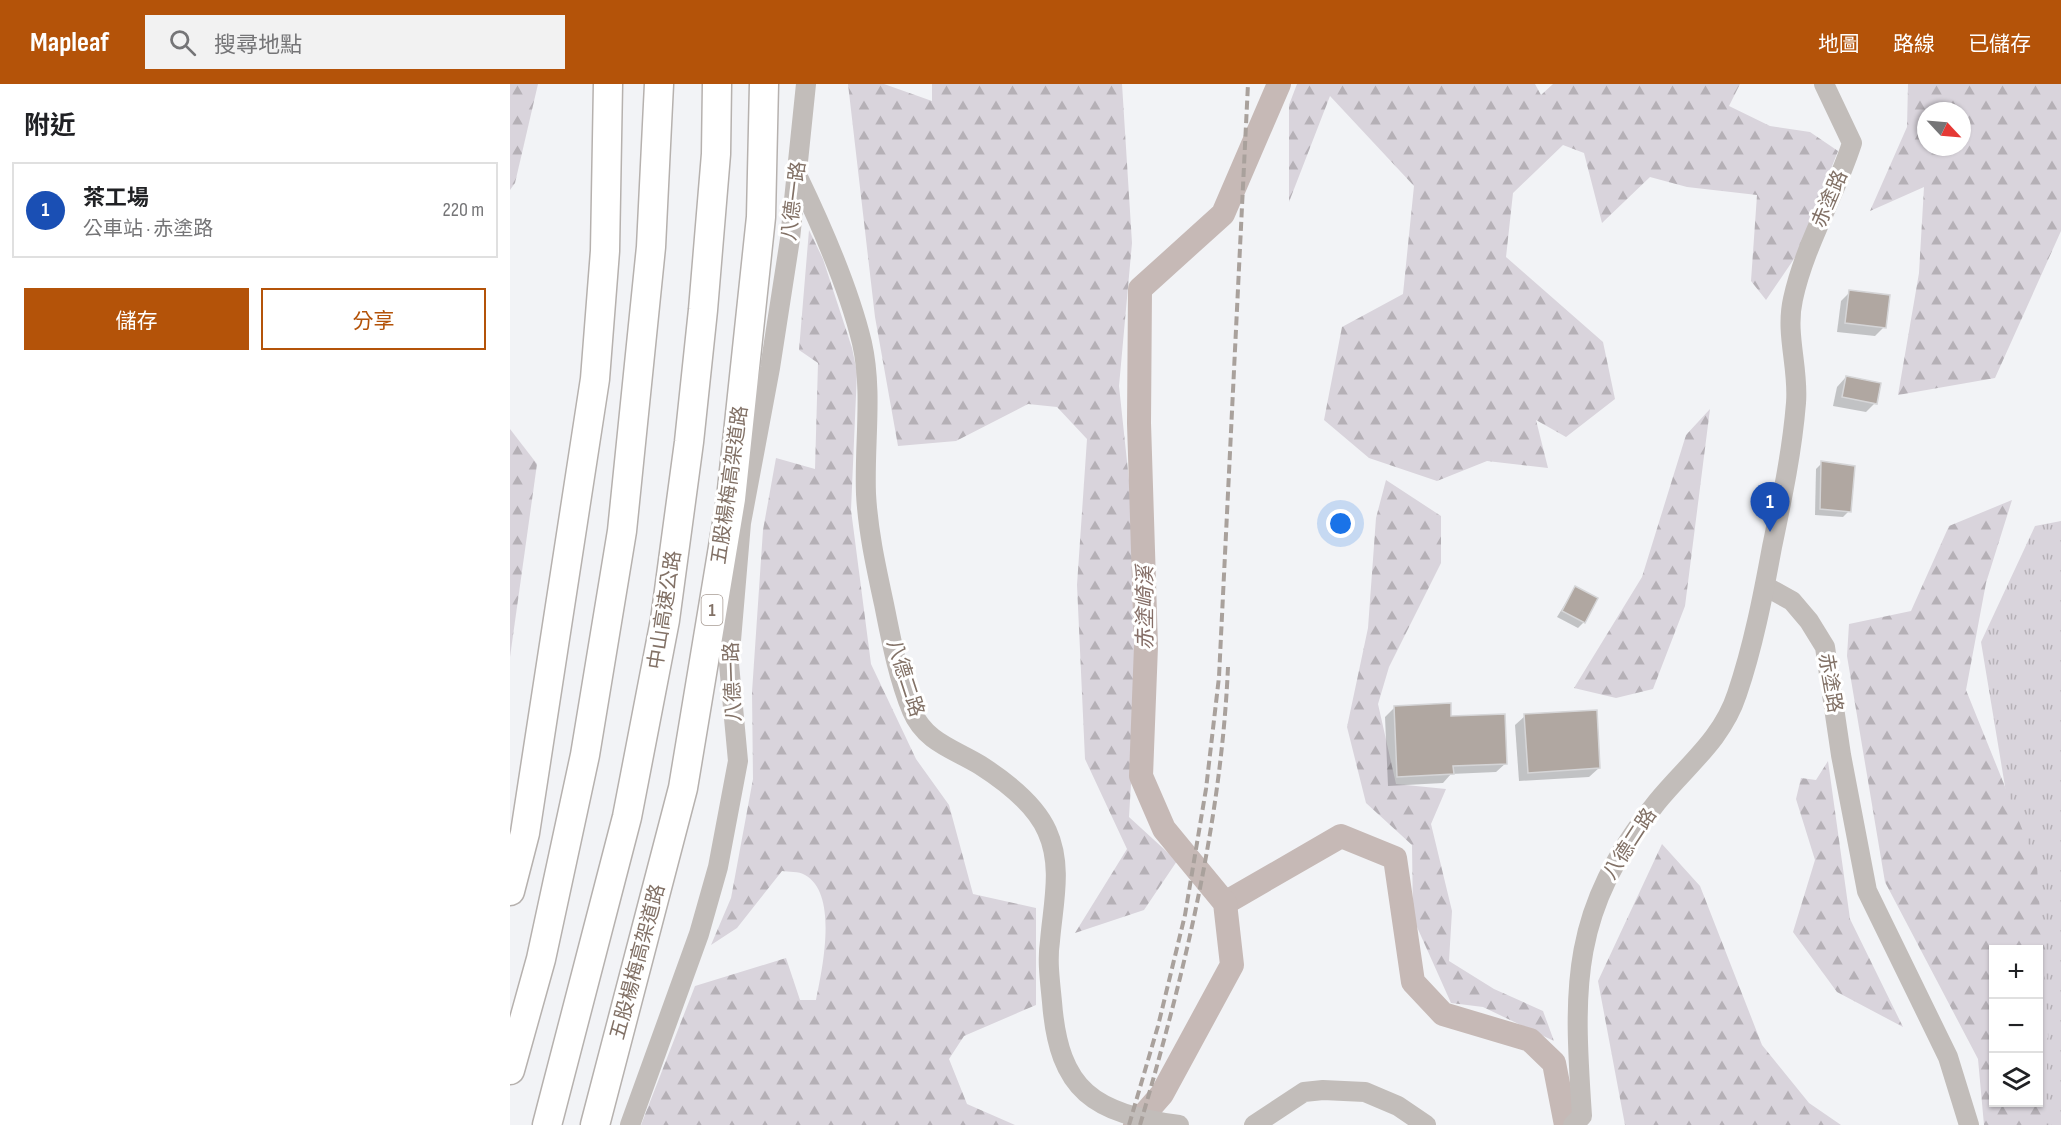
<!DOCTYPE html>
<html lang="zh-TW">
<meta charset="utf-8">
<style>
:root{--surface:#fff;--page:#f2f2f2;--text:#202124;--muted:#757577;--line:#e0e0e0;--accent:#b45309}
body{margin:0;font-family:"Sofia Sans Condensed","Noto Sans TC",sans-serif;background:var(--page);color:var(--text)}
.controls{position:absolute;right:18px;bottom:18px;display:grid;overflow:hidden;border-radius:0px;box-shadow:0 2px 4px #0004}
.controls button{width:54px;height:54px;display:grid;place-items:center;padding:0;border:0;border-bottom:2px solid var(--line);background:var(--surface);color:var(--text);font:30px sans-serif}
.compass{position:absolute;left:1407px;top:18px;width:54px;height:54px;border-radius:50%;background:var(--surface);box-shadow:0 2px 4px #0004;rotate:116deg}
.you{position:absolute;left:831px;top:440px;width:21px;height:21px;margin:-15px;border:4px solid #fff;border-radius:50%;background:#1a73e8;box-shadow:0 0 0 9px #1a73e833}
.badge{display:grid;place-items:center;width:39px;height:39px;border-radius:50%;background:var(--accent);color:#fff;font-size:20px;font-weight:700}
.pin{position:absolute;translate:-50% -50px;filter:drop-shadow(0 2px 3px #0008)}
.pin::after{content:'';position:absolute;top:32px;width:21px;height:18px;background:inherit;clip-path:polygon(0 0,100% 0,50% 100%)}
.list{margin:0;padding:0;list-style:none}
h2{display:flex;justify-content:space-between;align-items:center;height:78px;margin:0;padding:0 24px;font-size:26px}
h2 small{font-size:20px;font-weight:400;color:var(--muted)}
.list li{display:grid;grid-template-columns:39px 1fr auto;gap:18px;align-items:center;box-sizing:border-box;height:96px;margin:0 12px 12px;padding:0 12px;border:2px solid var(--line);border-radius:0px}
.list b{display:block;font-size:22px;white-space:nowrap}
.list p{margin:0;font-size:20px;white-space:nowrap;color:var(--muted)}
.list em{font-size:20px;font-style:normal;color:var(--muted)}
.actions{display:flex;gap:12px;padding:18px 24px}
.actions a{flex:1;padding:14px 0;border:2px solid var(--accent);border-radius:0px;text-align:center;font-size:21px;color:var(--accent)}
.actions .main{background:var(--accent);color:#fff}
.icon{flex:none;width:33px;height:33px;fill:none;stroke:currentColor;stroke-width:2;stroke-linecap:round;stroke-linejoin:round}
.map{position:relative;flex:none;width:1551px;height:1041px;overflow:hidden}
header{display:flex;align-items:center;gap:36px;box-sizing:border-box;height:84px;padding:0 30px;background:var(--accent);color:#fff}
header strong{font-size:28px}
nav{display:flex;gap:33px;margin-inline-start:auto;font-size:21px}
.search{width:420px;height:54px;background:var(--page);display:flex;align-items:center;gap:15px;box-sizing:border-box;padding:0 21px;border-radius:0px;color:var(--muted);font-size:22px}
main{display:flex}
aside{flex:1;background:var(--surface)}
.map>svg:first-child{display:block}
.grass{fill:url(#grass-tufts)}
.forest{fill:url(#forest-firs);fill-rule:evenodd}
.shadow{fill:#0003}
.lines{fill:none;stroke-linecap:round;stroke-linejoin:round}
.river{stroke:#c6b9b6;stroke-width:24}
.building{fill:#b0a7a1;stroke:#d5d5d7;stroke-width:1.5}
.highway-casing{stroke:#b6b1ae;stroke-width:31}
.minor{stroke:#c2bdba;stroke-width:20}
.highway{stroke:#fff;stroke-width:28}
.rail{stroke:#a9a19c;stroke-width:4;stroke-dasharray:9 4.5;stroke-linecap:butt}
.labels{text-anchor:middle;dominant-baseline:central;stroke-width:6;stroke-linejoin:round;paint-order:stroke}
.shield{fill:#fff;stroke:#a89c94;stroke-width:1.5}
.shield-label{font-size:18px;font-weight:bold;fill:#827166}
.street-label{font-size:20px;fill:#827166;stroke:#fff}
.water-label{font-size:21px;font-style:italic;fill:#856e67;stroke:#fff}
</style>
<header>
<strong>Mapleaf</strong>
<div class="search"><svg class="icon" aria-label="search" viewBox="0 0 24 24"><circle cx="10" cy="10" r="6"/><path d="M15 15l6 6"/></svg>搜尋地點</div>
<nav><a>地圖</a><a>路線</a><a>已儲存</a></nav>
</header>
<main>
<aside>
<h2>附近<small></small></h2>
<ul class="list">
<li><span class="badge" style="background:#1a4fb4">1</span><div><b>茶工場</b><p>公車站 · 赤塗路</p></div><em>220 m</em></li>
</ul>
<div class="actions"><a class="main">儲存</a><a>分享</a></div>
</aside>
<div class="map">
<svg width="1551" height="1041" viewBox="0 0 1551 1041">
<defs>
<pattern id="grass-tufts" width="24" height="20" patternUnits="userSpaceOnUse" patternTransform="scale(1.5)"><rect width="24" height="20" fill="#d9d4dc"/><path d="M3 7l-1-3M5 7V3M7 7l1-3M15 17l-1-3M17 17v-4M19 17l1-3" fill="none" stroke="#b5b0b6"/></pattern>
<pattern id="forest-firs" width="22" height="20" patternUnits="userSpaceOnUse" patternTransform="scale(1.5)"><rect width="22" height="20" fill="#d9d4dc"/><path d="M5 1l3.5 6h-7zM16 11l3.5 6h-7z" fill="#b5b0b6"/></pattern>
</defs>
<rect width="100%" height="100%" fill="#f2f3f6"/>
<path class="grass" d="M 1551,437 L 1551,1041 L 1527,1041 L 1528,866 L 1522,865 L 1471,558 L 1525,442 Z"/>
<g class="forest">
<path d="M 0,0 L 28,0 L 5,99 L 0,106 Z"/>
<path d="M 338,0 L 374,0 L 422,17 L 422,0 L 612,0 L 622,159 L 609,302 L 632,519 L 619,733 L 667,777 L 634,826 L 565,849 L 617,765 L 575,675 L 567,501 L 577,355 L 547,323 L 518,320 L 446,357 L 388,362 L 365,233 Z"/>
<path d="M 787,0 L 1025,0 L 1031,11 L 1043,0 L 1230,0 L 1219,22 L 1260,42 L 1300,48 L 1328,67 L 1288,169 L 1256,216 L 1241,197 L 1247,111 L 1177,103 L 1140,93 L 1092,139 L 1074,69 L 1053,61 L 1003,109 L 996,173 L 1093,258 L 1105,315 L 1056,353 L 1026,336 L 1038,384 L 977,377 L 927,397 L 859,374 L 814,336 L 832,243 L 893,210 L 904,102 L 820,12 L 779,118 L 779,21 Z"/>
<path d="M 1398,0 L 1551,0 L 1551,147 L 1485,294 L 1388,311 L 1409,189 L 1414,103 L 1360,127 L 1397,43 ZM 1416,27 L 1452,27 L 1452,63 L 1416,63 Z"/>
<path d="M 299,146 L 313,175 L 342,264 L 347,288 L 341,426 L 361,580 L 406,675 L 439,721 L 463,810 L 526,824 L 526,921 L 454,952 L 439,975 L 457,1020 L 505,1041 L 131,1041 L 185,902 L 276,874 L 290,916 L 306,916 C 312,886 329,810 295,791 C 289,787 278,788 272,787 L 227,844 L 201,861 L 221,814 L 243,695 L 242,608 L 253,446 L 266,374 L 305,385 L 308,279 L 289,266 Z"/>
<path d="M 1200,325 L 1175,522 L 1143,605 L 1106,614 L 1064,604 L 1132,493 L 1176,351 Z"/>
<path d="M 0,345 L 27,380 L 0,573 Z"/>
<path d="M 876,396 L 931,432 L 931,479 L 879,583 L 868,620 L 886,700 L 936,705 L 921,740 L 942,827 L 939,877 L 984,905 L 1033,927 L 1044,957 L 973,923 L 941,919 L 903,834 L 902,761 L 856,719 L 837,643 L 858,544 L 866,434 Z"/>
<path d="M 1502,416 L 1476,499 L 1456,606 L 1527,782 L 1538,952 L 1535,1041 L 1474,1041 L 1468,975 L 1375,798 L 1337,572 L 1339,540 L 1401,527 L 1439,442 ZM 1484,866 L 1528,866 L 1528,1018 L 1484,1018 Z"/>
<path d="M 1318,677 L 1340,835 L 1393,943 L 1327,908 L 1283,848 L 1305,776 L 1286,715 L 1291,694 L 1306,696 Z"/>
<path d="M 1152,760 L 1190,802 L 1252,961 L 1299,1019 L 1331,1041 L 1115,1041 L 1088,897 Z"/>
</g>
<g class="shadow">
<path d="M 1340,208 L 1374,243 L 1365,252 L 1327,248 L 1331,217 Z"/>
<path d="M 1336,293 L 1365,319 L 1356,328 L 1323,322 L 1327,303 Z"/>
<path d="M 1312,379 L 1339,427 L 1333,433 L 1305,431 L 1306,385 Z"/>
<path d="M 1065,504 L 1074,538 L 1068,544 L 1047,533 Z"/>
<path d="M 885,623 L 940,634 L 996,679 L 986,688 L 941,690 L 933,699 L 878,702 L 875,633 Z"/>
<path d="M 1015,632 L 1089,684 L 1079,693 L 1009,697 L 1005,641 Z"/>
</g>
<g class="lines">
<g class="river">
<path d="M 715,819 L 831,752 L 885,774 L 903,898 L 933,930 L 1020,956 L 1044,979 L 1056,1041"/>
<path d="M 625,1041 L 652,1010 L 722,881 L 715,819 L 654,745 L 631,692 L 636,562 L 629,339 L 630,205 L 713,130 L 769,0"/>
</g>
</g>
<g class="building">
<path d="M 1339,206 L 1380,211 L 1376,244 L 1335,239 Z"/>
<path d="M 1336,292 L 1371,299 L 1367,320 L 1332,313 Z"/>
<path d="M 1311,377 L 1345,382 L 1341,428 L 1310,425 Z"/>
<path d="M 1065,502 L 1088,514 L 1075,539 L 1052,527 Z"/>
<path d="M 941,619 L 941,632 L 995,630 L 997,680 L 943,682 L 944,690 L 887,693 L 884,622 Z"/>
<path d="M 1087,626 L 1090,684 L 1018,689 L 1014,630 Z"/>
</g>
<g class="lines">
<g class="highway-casing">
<g id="highway">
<path d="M 0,807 L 15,749 L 85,295 L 95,167 L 98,0"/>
<path d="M 0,986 L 31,875 L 75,671 L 112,447 L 141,163 L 149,0"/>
<path d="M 37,1041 L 117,733 L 155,536 L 179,358 L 193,226 L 206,70 L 207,0"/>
<path d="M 85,1041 L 173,704 L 221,415 L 251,133 L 254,0"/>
</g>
</g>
<g class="minor">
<path d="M 288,93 C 312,143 339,205 352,259 C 363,308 354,360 356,410 C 358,447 366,483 374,520 C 381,555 388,593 402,627 C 415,658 444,665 470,681 C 495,697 525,720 537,747 C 553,782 543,820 540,857 C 537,877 540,897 542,918 C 549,1008 584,1029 669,1041"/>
<path d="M 1255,502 L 1282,517 L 1299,537 L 1315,563 L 1331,671 L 1357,807 L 1438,973 L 1459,1041"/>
<path d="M 120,1041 L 189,850 L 208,783 L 228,677 L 219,580 L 231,439 L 260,284 L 280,155 L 296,0"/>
<path d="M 744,1041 L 794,1008 L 813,1006 L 855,1008 L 888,1022 L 916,1041"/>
<path d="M 1063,1041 L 1072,1032 C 1063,900 1060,827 1147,718 C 1176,682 1212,656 1227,610 C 1243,563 1253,512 1262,463 C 1272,415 1282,368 1286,319 C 1289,284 1275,250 1283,215 C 1295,160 1325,112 1342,59 L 1314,0"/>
</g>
<use href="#highway" class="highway"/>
<g class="rail">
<path d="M 619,1041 L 648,942 L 675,831 L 696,705 L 709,593 L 738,0"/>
<path d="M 630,1041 C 674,891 711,740 718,583"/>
</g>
</g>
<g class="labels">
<rect class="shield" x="191.5" y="511" width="21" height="30" rx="4.5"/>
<g class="shield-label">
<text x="202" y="526">1</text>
</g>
<g class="street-label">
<text transform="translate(1320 115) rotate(-67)">赤塗路</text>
<text transform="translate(284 117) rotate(-83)">八德一路</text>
<text transform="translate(220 401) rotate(-82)">五股楊梅高架道路</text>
<text transform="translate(155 526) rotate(-81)">中山高速公路</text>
<text transform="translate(395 594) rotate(72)">八德二路</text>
<text transform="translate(223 598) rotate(-92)">八德一路</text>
<text transform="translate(1320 599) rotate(80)">赤塗路</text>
<text transform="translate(1120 760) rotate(-57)">八德二路</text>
<text transform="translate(128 878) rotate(-75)">五股楊梅高架道路</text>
</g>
<g class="water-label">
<text transform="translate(635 524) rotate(-90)">赤塗崎溪</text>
</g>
</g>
</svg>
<div class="controls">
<button>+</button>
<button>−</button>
<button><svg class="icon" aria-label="layers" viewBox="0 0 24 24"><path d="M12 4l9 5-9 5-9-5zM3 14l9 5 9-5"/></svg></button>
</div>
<svg class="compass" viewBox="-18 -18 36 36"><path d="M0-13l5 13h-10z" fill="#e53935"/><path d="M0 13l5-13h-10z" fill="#757577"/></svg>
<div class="you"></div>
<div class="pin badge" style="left:1260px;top:448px;background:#1a4fb4">1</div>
</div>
</main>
